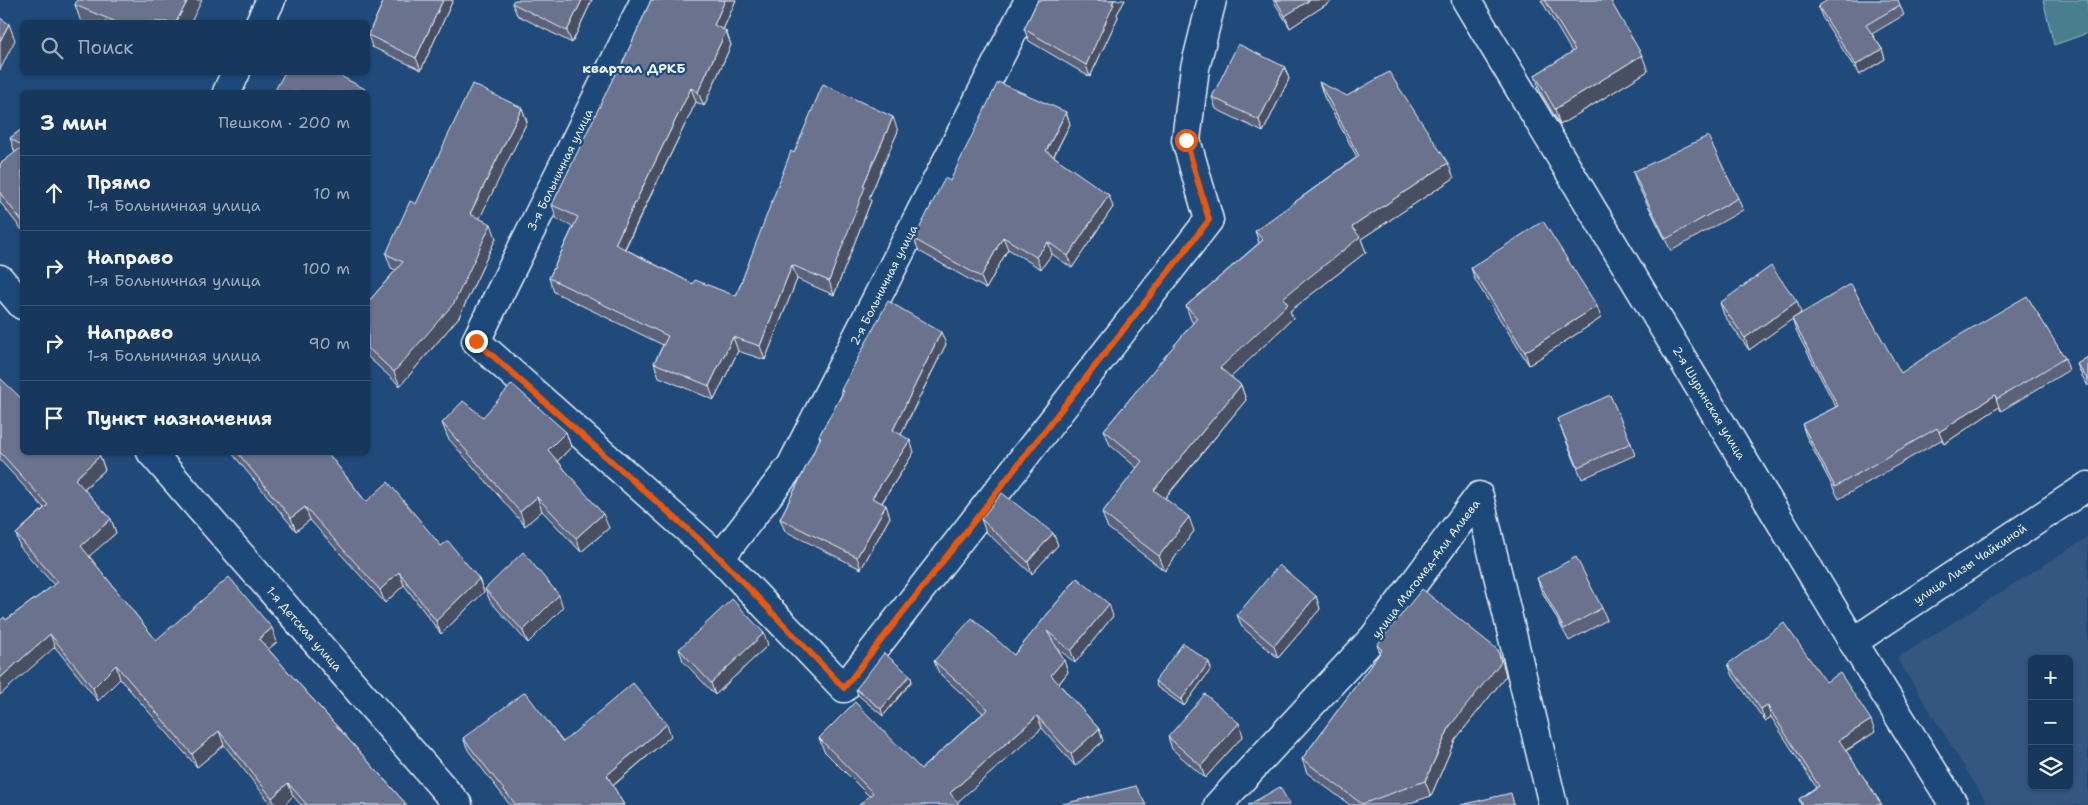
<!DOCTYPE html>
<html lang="ru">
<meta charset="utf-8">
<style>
:root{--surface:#17385c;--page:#244365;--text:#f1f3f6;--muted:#9eacbb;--line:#365272}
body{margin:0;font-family:"Shantell Sans",sans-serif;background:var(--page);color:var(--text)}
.controls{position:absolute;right:15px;bottom:15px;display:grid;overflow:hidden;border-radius:8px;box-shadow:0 1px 4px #0004}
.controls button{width:45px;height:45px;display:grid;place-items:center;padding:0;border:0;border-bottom:1px solid var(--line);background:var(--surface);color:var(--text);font:25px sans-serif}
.stop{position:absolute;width:15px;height:15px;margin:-11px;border:4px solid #ea580c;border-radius:50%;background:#fff}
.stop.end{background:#ea580c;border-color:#fff;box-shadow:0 1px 5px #0008}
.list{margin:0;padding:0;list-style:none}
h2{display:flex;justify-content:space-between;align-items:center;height:65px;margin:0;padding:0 20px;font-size:21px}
h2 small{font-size:16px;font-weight:400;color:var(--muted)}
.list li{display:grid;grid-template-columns:32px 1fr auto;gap:15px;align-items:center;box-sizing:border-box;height:75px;padding:0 20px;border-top:1px solid var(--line)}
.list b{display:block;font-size:19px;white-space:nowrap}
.list p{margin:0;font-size:16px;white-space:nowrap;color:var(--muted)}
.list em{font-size:16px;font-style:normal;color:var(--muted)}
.icon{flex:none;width:28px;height:28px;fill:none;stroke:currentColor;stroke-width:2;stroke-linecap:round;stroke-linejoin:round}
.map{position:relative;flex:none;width:2088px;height:805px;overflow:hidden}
.search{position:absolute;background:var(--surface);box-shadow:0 1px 4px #0004;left:20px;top:20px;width:350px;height:55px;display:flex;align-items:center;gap:12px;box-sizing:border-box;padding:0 18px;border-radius:8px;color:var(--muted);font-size:19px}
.panel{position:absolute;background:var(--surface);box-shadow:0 1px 4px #0004;left:20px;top:90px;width:350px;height:365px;border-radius:8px}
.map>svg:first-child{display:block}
.built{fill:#365680;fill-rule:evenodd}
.green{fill:#4a7f8c;stroke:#99b8c2}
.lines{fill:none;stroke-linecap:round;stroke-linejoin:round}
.minor-casing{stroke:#e8f1f8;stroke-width:31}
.minor{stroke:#1f4a7a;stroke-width:28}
.wall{fill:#5b627a;stroke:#e8f1f8}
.shaded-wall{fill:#4a5063;stroke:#e8f1f8}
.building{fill:#6a728e;stroke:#e8f1f8}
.route{stroke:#ea580c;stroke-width:6}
.labels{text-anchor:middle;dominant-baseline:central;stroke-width:4.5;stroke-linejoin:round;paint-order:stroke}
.street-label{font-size:12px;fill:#e8f1f8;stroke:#1f4a7a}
.neighbourhood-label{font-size:14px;font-weight:bold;fill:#e8f1f8;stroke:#1f4a7a}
</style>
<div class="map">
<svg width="2088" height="805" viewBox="0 0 2088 805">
<rect width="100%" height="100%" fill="#1f4a7a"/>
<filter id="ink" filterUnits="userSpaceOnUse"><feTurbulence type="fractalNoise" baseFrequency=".02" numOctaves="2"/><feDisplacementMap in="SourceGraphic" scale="10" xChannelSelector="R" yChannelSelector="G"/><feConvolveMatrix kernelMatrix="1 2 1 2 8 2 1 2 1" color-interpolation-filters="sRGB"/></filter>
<g filter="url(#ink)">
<path class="built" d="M 2088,537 L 2088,805 L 1988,805 L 1897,658 ZM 2032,659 L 2069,659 L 2069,786 L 2032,786 Z"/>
<path class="green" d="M 2043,0 L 2088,0 L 2088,33 L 2054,45 Z"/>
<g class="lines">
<g class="minor-casing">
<g id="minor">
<path d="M 645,0 L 476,341 L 720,558 L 844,688 L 1209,220 L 1186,140 L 1195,68 L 1212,0"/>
<path d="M 1466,0 L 1853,642 L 1954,805"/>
<path d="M 260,22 L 271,0"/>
<path d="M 227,92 L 236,72"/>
<path d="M 0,279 L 22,305"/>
<path d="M 151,452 L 458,805"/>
<path d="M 720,558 L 791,466 L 1029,0"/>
<path d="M 1853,642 L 2088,486"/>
<path d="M 1218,805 L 1374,637 L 1479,496 L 1553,805"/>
</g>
</g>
<use href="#minor" class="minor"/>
</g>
<g class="wall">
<path d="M 384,0 L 453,0 L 421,70 L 372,47 L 368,35 Z"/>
<path d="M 592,0 L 572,43 L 517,15 L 512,3 Z"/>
<path d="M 651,0 L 736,0 L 723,30 L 726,31 L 731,45 L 704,106 L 696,102 L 625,249 L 693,284 L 736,296 L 794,153 L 898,131 L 869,198 L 871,201 L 834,295 L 797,279 L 765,360 L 738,351 L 714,400 L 659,377 L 654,363 L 663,345 L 554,292 L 549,278 L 573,227 L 557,219 L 552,205 L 618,73 Z"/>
<path d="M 1038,0 L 1125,0 L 1117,14 L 1118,17 L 1090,77 L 1029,41 L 1024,29 Z"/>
<path d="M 1273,0 L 1333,0 L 1290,28 Z"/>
<path d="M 1541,0 L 1610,0 L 1648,71 L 1560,125 L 1540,91 L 1535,75 L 1572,52 Z"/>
<path d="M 75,5 L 191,22 L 81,22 Z"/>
<path d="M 1900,5 L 1904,15 L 1872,34 L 1882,49 L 1885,59 L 1859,75 L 1822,17 L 1818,6 Z"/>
<path d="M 1285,67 L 1289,79 L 1263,132 L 1216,109 L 1212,97 Z"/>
<path d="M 1319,82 L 1454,178 L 1361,239 L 1366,252 L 1290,311 L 1293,318 L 1231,377 L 1241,385 L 1246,400 L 1165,499 L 1194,531 L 1165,571 L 1108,528 L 1102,513 L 1137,468 L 1110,445 L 1104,430 L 1193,323 L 1191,320 L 1186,306 L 1259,243 L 1255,231 L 1357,157 L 1324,97 Z"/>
<path d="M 522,108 L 527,122 L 479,218 L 496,238 L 459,317 L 400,386 L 368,357 L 368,302 L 396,270 L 391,268 L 386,254 L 416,204 Z"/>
<path d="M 1066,112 L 1070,124 L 1054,156 L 1113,207 L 1072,268 L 1052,254 L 1041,269 L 1008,249 L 986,289 L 919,251 L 914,239 L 950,181 Z"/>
<path d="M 22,129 L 22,230 L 0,202 L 0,164 L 15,153 L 10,138 Z"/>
<path d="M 1633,172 L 1738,198 L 1743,210 L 1671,251 L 1637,184 Z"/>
<path d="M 1471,268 L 1601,318 L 1529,365 L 1475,280 Z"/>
<path d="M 1720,303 L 1801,313 L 1901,373 L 2065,358 L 2069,370 L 2001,411 L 1999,407 L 1944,444 L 1941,440 L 1839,499 L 1806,436 L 1802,424 L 1836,407 L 1796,331 L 1792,319 L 1749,350 L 1724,315 Z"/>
<path d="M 946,344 L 901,435 L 914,452 L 882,503 L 890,517 L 861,569 L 785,531 L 780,519 L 820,439 L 819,436 L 842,394 L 841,390 Z"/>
<path d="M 2088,357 L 2088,386 L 2082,376 L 2077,364 Z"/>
<path d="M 0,378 L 22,452 L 100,456 L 105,470 L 84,489 L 111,519 L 116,533 L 89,556 L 156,640 L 277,642 L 268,649 L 407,805 L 301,805 L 293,796 L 284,805 L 272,805 L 224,745 L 197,767 L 120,679 L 98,701 L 55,647 L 6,620 L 54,585 L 20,547 L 16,534 L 44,508 L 0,460 Z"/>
<path d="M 483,417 L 566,432 L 571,447 L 558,461 L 609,528 L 581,552 L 542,511 L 525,526 L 448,438 L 442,423 Z"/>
<path d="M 1557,419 L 1631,443 L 1635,455 L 1582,479 Z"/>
<path d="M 231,452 L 327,452 L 366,502 L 441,546 L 479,579 L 484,592 L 441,634 L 404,585 L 385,603 L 310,520 L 296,531 Z"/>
<path d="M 981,519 L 1053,533 L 1058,545 L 1032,574 L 986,532 Z"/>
<path d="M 1077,578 L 1113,616 L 1075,663 L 1056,647 L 1068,672 L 1059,684 L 1099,729 L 1103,741 L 1075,766 L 1042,728 L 957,802 L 869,796 L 824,751 L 819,738 L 921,769 L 983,713 L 939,673 L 934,661 L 1014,655 Z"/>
<path d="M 1537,578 L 1602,608 L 1607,620 L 1569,641 L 1541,590 Z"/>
<path d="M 485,589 L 563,608 L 528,643 L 490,601 Z"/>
<path d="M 1316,596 L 1320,609 L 1278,658 L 1242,627 L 1237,615 Z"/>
<path d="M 768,645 L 715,695 L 683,661 L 679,649 Z"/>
<path d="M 1377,645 L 1503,664 L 1506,676 L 1455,740 L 1431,796 L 1404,805 L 1350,805 L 1307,773 L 1302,759 L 1380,653 Z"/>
<path d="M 1209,662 L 1211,669 L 1184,706 L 1157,687 L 1155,681 Z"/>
<path d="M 1728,664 L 1826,682 L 1875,732 L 1846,751 L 1882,805 L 1801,805 L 1799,799 L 1816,787 L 1771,717 L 1765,721 L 1733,676 Z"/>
<path d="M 910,675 L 912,681 L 883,716 L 858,695 L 856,689 Z"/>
<path d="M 671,736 L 613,786 L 624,805 L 510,805 L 468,750 L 463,738 L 563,742 Z"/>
<path d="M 1243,736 L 1205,778 L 1172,749 L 1168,737 Z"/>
</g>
<g class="shaded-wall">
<path d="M 188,0 L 202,0 L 191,22 L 176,22 Z"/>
<path d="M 443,0 L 453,0 L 421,70 L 416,58 Z"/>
<path d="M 582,0 L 592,0 L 572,43 L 567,31 Z"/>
<path d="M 725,0 L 736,0 L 719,39 L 714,25 Z"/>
<path d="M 1114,0 L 1125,0 L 1117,14 L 1118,17 L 1090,77 L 1086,65 Z"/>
<path d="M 1310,0 L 1333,0 L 1290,28 L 1285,16 Z"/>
<path d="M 9,24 L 15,40 L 0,70 L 0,41 Z"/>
<path d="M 726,31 L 731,45 L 704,106 L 698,92 Z"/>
<path d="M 1882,49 L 1885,59 L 1859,75 L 1856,65 Z"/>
<path d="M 1642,55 L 1648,71 L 1560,125 L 1555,109 Z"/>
<path d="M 1285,67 L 1289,79 L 1263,132 L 1259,120 Z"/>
<path d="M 691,88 L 696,102 L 620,258 L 615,244 Z"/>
<path d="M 522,108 L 527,122 L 475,228 L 470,214 Z"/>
<path d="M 1066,112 L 1070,124 L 1050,163 L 1046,151 Z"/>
<path d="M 893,117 L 898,131 L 869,198 L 871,201 L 834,295 L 829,281 L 863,186 Z"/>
<path d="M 1448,163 L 1454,178 L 1361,239 L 1366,252 L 1290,311 L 1293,318 L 1225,383 L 1220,368 L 1283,298 L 1352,227 Z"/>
<path d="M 1109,195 L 1113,207 L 1072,268 L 1068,256 Z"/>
<path d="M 491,224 L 496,238 L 459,317 L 400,386 L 394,372 Z"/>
<path d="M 1003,237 L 1008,249 L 986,289 L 981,277 Z"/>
<path d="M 1048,242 L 1052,254 L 1041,269 L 1036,257 Z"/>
<path d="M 792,265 L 797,279 L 765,360 L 760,346 Z"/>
<path d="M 1797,301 L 1801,313 L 1749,350 L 1745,338 Z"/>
<path d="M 1597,306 L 1601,318 L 1529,365 L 1525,352 Z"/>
<path d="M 941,332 L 946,344 L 897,442 L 893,430 Z"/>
<path d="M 733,337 L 738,351 L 714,400 L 709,386 Z"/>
<path d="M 1241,385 L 1246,400 L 1159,505 L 1154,490 Z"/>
<path d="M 1995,395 L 1999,407 L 1944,444 L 1939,432 Z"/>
<path d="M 566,432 L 571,447 L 554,465 L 548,450 Z"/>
<path d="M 910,440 L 914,452 L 877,510 L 872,498 Z"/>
<path d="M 100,456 L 105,470 L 80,492 L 75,479 Z"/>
<path d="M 537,497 L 542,511 L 525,526 L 520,512 Z"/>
<path d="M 886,505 L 890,517 L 861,569 L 857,557 Z"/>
<path d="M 305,507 L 310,520 L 296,531 L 291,518 Z"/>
<path d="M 603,514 L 609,528 L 581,552 L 576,538 Z"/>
<path d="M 1189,517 L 1194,531 L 1165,571 L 1159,556 Z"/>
<path d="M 111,519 L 116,533 L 86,559 L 81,546 Z"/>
<path d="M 1053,533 L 1058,545 L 1032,574 L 1028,562 Z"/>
<path d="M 399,572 L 404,585 L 385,603 L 380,590 Z"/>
<path d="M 479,579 L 484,592 L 441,634 L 436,621 Z"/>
<path d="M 559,595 L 563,608 L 528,643 L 523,631 Z"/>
<path d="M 1316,596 L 1320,609 L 1278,658 L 1274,646 Z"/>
<path d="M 1109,604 L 1113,616 L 1075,663 L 1071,651 Z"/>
<path d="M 272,628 L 277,642 L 264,653 L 259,639 Z"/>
<path d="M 764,633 L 768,645 L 715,695 L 711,683 Z"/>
<path d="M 50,634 L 55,647 L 0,695 L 0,678 Z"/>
<path d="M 1498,650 L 1503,664 L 1506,676 L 1455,740 L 1431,796 L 1425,781 L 1450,726 Z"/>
<path d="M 1064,660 L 1068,672 L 1056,687 L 1051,675 Z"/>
<path d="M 1209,662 L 1211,669 L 1184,706 L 1181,700 Z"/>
<path d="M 116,665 L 120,679 L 98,701 L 93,688 Z"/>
<path d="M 910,675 L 912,681 L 883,716 L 881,709 Z"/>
<path d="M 1767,705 L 1771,717 L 1765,721 L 1761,709 Z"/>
<path d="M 1037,716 L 1042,728 L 954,805 L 950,793 Z"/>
<path d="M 1871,720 L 1875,732 L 1843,752 L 1839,740 Z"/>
<path d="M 1239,723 L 1243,736 L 1205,778 L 1201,766 Z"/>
<path d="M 667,724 L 671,736 L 611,787 L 607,775 Z"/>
<path d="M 1099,729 L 1103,741 L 1075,766 L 1071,754 Z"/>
<path d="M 219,731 L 224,745 L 197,767 L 192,754 Z"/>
<path d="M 288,783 L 293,796 L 284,805 L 275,805 L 272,798 Z"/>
</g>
<g class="building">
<path d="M 77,0 L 188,0 L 176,22 L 116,22 L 75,5 Z"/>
<path d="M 384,0 L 443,0 L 416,58 L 368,35 Z"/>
<path d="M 514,0 L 582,0 L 567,31 L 512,3 Z"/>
<path d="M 651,0 L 725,0 L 714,25 L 726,31 L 698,92 L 691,88 L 615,244 L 693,284 L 695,280 L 736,296 L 791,151 L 794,153 L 823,84 L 893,117 L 863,186 L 865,187 L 829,281 L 792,265 L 760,346 L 733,337 L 709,386 L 654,363 L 668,336 L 549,278 L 578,217 L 552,205 L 616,72 L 618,73 Z"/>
<path d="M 1038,0 L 1114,0 L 1112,4 L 1114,4 L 1086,65 L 1024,29 Z"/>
<path d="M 1276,0 L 1310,0 L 1285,16 Z"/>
<path d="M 1545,0 L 1610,0 L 1642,55 L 1555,109 L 1535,75 L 1575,50 Z"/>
<path d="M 1828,0 L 1898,0 L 1900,5 L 1866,25 L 1882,49 L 1856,65 L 1818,6 Z"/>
<path d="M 0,18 L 9,24 L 0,41 Z"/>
<path d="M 1238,44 L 1285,67 L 1259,120 L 1212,97 Z"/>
<path d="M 285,72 L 333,72 L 365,89 L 363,92 L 274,92 Z"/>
<path d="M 1389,72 L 1448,163 L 1352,227 L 1360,237 L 1283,298 L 1288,304 L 1220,368 L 1241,385 L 1154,490 L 1189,517 L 1159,556 L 1102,513 L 1142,461 L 1104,430 L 1197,318 L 1186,306 L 1263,240 L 1255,231 L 1359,156 L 1319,82 L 1347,96 Z"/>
<path d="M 998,82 L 1066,112 L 1046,151 L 1109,195 L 1068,256 L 1048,242 L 1036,257 L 1003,237 L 981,277 L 914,239 L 945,178 L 950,181 Z"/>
<path d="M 472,84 L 522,108 L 470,214 L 491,224 L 454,303 L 394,372 L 368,348 L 368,302 L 403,262 L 386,254 L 410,201 L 416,204 Z"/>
<path d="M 22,129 L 22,146 L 10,138 Z"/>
<path d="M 1708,136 L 1738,198 L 1666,239 L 1633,172 Z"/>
<path d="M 22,147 L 22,221 L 0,193 L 0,164 Z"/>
<path d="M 1543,221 L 1597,306 L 1525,352 L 1471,268 Z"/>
<path d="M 1771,266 L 1797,301 L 1745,338 L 1720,303 Z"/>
<path d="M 1851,284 L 1901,373 L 1946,343 L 2027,296 L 2065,358 L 1997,399 L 1995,395 L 1939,432 L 1937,428 L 1835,487 L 1802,424 L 1838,406 L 1792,319 Z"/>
<path d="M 888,301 L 941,332 L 893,430 L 910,440 L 872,498 L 886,505 L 857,557 L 780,519 L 821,437 L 819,436 L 844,391 L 841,390 Z"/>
<path d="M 2088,357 L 2088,380 L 2077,364 Z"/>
<path d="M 0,378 L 22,399 L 22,452 L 97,452 L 100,456 L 75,479 L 111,519 L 81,546 L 156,640 L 229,577 L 272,628 L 259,639 L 407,805 L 307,805 L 288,783 L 272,798 L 219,731 L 192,754 L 116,665 L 93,688 L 50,634 L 0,678 L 0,621 L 4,617 L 6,620 L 58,582 L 16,534 L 48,505 L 0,452 Z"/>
<path d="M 512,384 L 566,432 L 548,450 L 603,514 L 576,538 L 537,497 L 520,512 L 442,423 L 463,401 L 483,417 Z"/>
<path d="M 1610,395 L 1631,443 L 1578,467 L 1557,419 Z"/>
<path d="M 237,452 L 327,452 L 366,502 L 388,482 L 441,546 L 448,541 L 479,579 L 436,621 L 399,572 L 380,590 L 305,507 L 291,518 Z"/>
<path d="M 1002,493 L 1053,533 L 1028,562 L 981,519 Z"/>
<path d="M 523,552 L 559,595 L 523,631 L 485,589 Z"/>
<path d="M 1576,557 L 1602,608 L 1564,629 L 1537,578 Z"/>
<path d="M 1279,565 L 1316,596 L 1274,646 L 1237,615 Z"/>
<path d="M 1077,578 L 1109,604 L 1071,651 L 1047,631 L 1064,660 L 1051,675 L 1099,729 L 1071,754 L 1037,716 L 950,793 L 960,805 L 859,805 L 873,793 L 819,738 L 855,702 L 921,769 L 988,709 L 934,661 L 972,618 L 1014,655 Z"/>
<path d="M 1422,589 L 1498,650 L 1501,662 L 1450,726 L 1425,781 L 1362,804 L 1302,759 L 1382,650 L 1377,645 Z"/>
<path d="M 732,599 L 764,633 L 711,683 L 679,649 Z"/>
<path d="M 1784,623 L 1826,682 L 1840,673 L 1871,720 L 1839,740 L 1882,805 L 1803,805 L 1799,799 L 1819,786 L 1767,705 L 1761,709 L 1728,664 Z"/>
<path d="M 1183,643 L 1209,662 L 1181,700 L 1155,681 Z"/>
<path d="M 884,653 L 910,675 L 881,709 L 856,689 Z"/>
<path d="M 633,683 L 667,724 L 607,775 L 624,805 L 516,805 L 463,738 L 525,692 L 563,742 Z"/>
<path d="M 1205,694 L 1239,723 L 1201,766 L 1168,737 Z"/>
<path d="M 1136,786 L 1146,805 L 1059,805 Z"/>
<path d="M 1280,787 L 1290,805 L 1248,805 Z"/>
<path d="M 1511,793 L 1514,805 L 1461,805 Z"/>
</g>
</g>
<g class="lines" filter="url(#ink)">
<path class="route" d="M 476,341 L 720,558 L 844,688 L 1209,220 L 1186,140"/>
</g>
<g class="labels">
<g class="street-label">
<text transform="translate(560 170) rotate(-64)">3-я Больничная улица</text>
<text transform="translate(884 285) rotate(-63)">2-я Больничная улица</text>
<text transform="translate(1709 403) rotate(59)">2-я Шуринская улица</text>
<text transform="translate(1970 564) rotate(-34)">улица Лизы Чайкиной</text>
<text transform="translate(1426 569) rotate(-53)">улица Магомед-Али Алиева</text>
<text transform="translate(304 629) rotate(49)">1-я Детская улица</text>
</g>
<g class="neighbourhood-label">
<text x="634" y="68">квартал ДРКБ</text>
</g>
</g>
</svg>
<div class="controls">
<button>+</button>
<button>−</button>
<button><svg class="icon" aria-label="layers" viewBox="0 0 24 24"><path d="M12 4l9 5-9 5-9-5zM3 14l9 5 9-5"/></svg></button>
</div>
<div class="stop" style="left:1186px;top:140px"></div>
<div class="stop end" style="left:476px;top:341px"></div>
<div class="search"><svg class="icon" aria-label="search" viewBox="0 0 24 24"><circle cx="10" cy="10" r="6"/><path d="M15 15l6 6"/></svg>Поиск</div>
<section class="panel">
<h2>3 мин<small>Пешком · 200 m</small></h2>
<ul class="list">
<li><svg class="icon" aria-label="ahead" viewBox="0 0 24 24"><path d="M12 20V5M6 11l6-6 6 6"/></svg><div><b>Прямо</b><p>1-я Больничная улица</p></div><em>10 m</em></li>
<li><svg class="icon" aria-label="right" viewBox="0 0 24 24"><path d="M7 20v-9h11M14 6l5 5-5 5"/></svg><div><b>Направо</b><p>1-я Больничная улица</p></div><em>100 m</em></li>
<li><svg class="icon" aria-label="right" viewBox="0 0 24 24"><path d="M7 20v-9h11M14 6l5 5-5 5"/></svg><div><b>Направо</b><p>1-я Больничная улица</p></div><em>90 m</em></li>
<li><svg class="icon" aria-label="arrive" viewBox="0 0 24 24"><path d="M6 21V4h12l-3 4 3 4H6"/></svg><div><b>Пункт назначения</b></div></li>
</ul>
</section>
</div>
